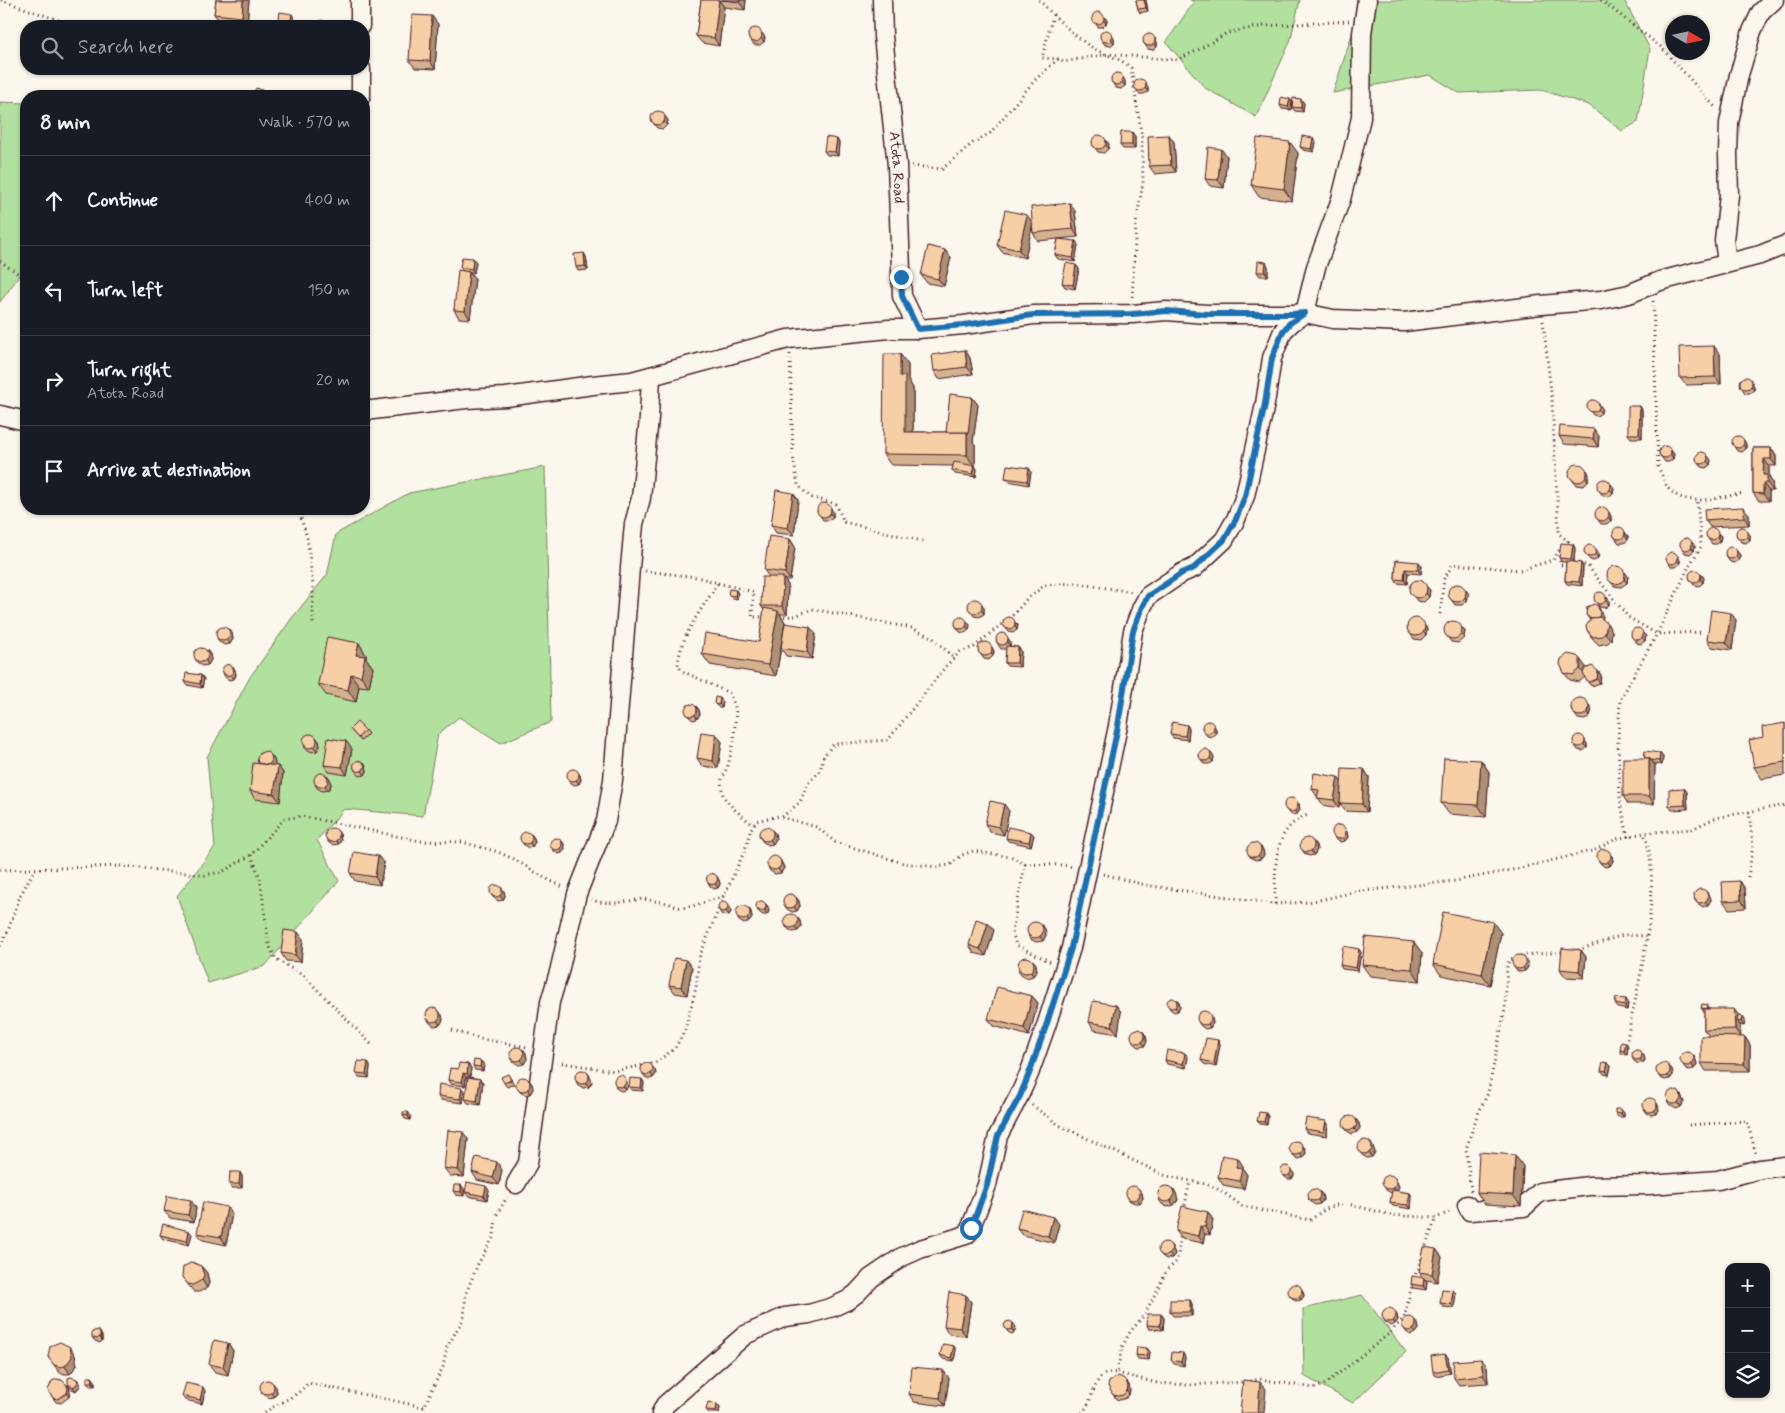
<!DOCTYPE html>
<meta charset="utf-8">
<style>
:root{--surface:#171b24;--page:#20242c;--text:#f1f3f6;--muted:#9ea1a6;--line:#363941}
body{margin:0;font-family:Mynerve,sans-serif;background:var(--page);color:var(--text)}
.controls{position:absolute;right:15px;bottom:15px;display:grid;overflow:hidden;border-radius:10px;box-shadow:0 1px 4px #0004}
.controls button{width:45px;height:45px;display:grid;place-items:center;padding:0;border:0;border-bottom:1px solid var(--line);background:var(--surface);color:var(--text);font:25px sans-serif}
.compass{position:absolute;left:1665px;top:15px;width:45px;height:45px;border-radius:50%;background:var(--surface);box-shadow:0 1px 4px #0004;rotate:99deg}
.stop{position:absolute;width:15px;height:15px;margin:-11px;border:4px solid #1f6fb2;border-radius:50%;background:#fff}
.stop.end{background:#1f6fb2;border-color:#fff;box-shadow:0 1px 5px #0008}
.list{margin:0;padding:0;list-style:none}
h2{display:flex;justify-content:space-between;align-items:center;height:65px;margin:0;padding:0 20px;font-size:21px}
h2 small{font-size:16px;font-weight:400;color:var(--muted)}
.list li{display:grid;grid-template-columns:32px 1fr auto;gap:15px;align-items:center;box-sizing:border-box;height:90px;padding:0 20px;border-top:1px solid var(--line)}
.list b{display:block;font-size:19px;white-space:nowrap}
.list p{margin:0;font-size:16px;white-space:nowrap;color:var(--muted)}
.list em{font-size:16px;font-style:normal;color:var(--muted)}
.icon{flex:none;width:28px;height:28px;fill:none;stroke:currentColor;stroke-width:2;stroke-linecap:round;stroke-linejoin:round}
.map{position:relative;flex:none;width:1785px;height:1413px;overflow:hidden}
.search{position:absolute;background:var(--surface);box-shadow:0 1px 4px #0004;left:20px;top:20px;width:350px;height:55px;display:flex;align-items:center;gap:12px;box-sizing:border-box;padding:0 18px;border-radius:20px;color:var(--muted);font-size:19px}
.panel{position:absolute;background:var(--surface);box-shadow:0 1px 4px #0004;left:20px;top:90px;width:350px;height:425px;border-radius:20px}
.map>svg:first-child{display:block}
.green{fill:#b2e09e;stroke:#7e8064}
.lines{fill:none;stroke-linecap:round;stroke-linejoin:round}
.minor-casing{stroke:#4a1f2b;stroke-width:21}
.path{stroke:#4a1f2b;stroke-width:3;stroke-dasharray:1 4;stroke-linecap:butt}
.minor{stroke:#fbf7ec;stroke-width:18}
.wall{fill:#d4b28f;stroke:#4a1f2b}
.shaded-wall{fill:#ad9174;stroke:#4a1f2b}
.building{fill:#f7cfa6;stroke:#4a1f2b}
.route{stroke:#1f6fb2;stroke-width:6}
.labels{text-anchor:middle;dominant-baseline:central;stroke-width:4;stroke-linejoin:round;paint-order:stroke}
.street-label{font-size:15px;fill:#4a1f2b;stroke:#fbf7ec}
</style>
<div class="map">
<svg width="1785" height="1413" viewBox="0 0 1785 1413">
<rect width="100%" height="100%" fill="#fbf7ec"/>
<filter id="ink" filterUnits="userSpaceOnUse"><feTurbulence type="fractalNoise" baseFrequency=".02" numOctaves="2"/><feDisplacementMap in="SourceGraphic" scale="10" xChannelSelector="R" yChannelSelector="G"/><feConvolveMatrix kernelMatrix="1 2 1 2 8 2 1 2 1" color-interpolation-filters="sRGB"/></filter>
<g filter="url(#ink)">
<g class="green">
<path d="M 1190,0 L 1300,0 L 1290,42 L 1256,117 L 1205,88 L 1166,42 L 1194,2 Z"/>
<path d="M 1357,0 L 1624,0 L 1650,49 L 1638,122 L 1622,131 L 1589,105 L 1541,90 L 1459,93 L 1430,75 L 1333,93 L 1353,31 Z"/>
<path d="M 0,102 L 26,103 L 26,259 L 17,279 L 0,302 Z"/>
<path d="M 545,467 L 551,722 L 501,743 L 459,717 L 438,734 L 423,816 L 344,809 L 317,840 L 339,881 L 265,966 L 208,983 L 177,896 L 215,847 L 207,757 L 250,677 L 292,618 L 327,575 L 336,534 L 409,493 Z"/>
<path d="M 1362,1295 L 1406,1352 L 1353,1403 L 1304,1376 L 1303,1309 Z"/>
</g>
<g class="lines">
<g class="minor-casing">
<g id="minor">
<path d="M 360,0 L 360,26"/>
<path id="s1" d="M 882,0 L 883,36 L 897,165 L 902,296 L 918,329"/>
<path d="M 361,69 L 361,96"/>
<path d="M 1727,263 L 1724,240 L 1729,195 L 1728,154 L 1729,123 L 1739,75 L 1752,31 L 1761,12 L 1774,0"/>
<path d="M 364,411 L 466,399 L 506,397 L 593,385 L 632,381 L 788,339 L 889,329 L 918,329 L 964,325 L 1033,315 L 1132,314 L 1166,311 L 1207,314 L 1293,314 L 1305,313 L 1333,319 L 1404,322 L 1541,305 L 1601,300 L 1629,294 L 1660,281 L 1760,255 L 1785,245"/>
<path d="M 0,415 L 26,421"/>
<path d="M 516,1184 L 528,1163 L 550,1002 L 559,972 L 577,894 L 606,821 L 613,780 L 630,568 L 634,524 L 641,498 L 649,418 L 651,376"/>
<path d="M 1467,1205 L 1470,1211 L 1524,1207 L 1540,1192 L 1589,1186 L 1649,1185 L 1718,1180 L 1760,1169 L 1785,1166"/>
<path d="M 661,1413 L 665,1405 L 745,1335 L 785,1317 L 809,1314 L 833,1307 L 848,1300 L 857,1293 L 871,1278 L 902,1257 L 920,1249 L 966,1235 L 969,1232 L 987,1185 L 998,1136 L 1019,1096 L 1029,1074 L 1046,1026 L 1071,948 L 1118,726 L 1133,631 L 1142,607 L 1148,596 L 1182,573 L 1194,568 L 1224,540 L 1236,519 L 1245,496 L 1265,404 L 1272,358 L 1283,331 L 1291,323 L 1305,313 L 1316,267 L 1341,199 L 1361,118 L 1362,33 L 1367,0"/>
</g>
</g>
<g class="path">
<path d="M 1,0 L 75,26"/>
<path d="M 1039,0 C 1055,17 1073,35 1093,48 C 1105,56 1120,57 1131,68 L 1142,138 L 1143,183 L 1136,224 L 1132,298"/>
<path d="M 1601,0 L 1661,47 L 1716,108"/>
<path d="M 1053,15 L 1042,58 L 1059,59 L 1063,62 L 1109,54 L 1177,60 L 1198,50 L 1227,33 L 1263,26 L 1349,21"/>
<path d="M 912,166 L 942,169 L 973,143 L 990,133 L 1035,80 L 1058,59"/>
<path d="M 0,261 L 26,279"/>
<path d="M 1653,301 L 1658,466 C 1661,472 1664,482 1668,488 C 1685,509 1721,497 1744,493"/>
<path d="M 1543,321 L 1552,401 L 1559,534 L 1568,541 L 1564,546"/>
<path d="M 790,354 L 793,456 L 798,485 L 810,497 L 836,504 L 844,522 L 926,542"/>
<path d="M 298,509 L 307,537 L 313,586 L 313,625"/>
<path d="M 1560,556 L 1560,565 L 1570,564"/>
<path d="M 1579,564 L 1587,565 L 1628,617 L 1657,634 L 1703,632"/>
<path d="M 645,571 L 697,577 L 718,583 C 703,608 680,635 678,665 L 682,671 L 729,693 L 736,709 L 734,739 L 729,762 L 721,782 L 723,796 L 733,808 L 753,825"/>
<path d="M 718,583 L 754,592 L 752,617 L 765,617"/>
<path d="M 1440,614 L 1444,579 L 1453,564 L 1520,570 L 1553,560 L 1560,549"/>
<path d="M 779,617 L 795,616 L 812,609 L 912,628 L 933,638 L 954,658"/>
<path d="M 782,817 L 800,802 L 808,783 L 820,771 L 824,755 L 834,744 L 888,740 L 946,666 L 960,652 L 974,647 L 1014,614 L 1026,600 L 1045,585 L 1075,583 L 1133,592"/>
<path d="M 1628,837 L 1620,800 L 1618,741 L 1620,700 L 1657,634 L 1690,564 L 1701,547 L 1697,500"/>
<path d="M 251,855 L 260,878 L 269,945 L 276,959 L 304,976 L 373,1046"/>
<path d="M 1025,864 L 1063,865 L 1073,867"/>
<path d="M 0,870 L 122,866 L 205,875 L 222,872 L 251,855 L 284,819 L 302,816 L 420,841 L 462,842 L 498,852 L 514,859 L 543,877 L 563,887"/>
<path d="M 1103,874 L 1145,885 L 1275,904 L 1307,902 L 1329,898 L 1353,892 L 1455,881 L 1517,869 L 1595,850 L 1616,839 L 1644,833 L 1692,829 L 1715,818 L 1785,805"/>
<path d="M 1748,877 L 1753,846 L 1749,812"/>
<path d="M 591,899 L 598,902 L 617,903 L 643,899 L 667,903 L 681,908 L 693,906 L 724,896 L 745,850 L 751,829 L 756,821 L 779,816 L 788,819 L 817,827 L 835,842 L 903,863 L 937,867 L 950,865 L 962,855 L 973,851 L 1012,857 L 1025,864 L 1012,932 L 1016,945 L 1051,962"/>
<path d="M 1275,904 C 1276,878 1271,838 1296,821 C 1300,818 1305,816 1310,814"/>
<path d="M 0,946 L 8,931 L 20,896 L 35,869"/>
<path d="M 1578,950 L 1623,935 L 1647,936"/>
<path d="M 452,1030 L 481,1039 L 527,1047"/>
<path d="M 1626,1044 C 1637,986 1665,889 1644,833"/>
<path d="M 557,1062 L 614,1071 L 655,1063 L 675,1048 L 685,1030 L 696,988 L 699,958 L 724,896"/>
<path d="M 1032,1105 L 1059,1125 L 1166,1176 L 1206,1184 L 1220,1190 L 1242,1206 L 1310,1220 L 1324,1210 L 1336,1205 L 1348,1204 L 1391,1215 L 1436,1218 L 1452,1211"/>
<path d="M 1689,1125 L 1747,1121 L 1756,1154"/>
<path d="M 1471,1191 L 1466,1149 L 1477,1116 L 1488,1093 L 1505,1009 L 1507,964 L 1511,959 L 1524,955 L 1564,952"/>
<path d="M 1184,1210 L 1190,1181"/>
<path d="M 1117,1373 L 1157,1383 L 1187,1385 L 1246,1382 L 1260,1379 L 1314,1388 L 1324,1385 L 1389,1334 L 1404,1318 L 1413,1281 L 1436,1218"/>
<path d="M 265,1413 C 280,1400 294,1400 308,1383 L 424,1407"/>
<path d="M 423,1413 L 424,1407 L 443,1367 L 447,1347 L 464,1318 L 466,1293 L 478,1264 L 494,1236 L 496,1216 L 507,1197"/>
<path d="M 1082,1413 C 1096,1398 1092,1369 1117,1373 L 1122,1347 L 1130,1332 L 1145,1314 L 1167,1270 L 1176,1262 L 1179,1251 L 1180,1231"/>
</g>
<use href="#minor" class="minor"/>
</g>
<g class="wall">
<path d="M 216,0 L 249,0 L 247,24 L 220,22 L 214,14 Z"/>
<path d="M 701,0 L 746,0 L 745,10 L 724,7 L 719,46 L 702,43 L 696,36 Z"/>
<path d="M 1136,0 L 1146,0 L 1148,11 L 1140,13 L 1138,9 Z"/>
<path d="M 1092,19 L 1107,20 L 1106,24 L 1103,27 L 1098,27 Z"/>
<path d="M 438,24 L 435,69 L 415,68 L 409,60 Z"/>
<path d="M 748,37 L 765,37 L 764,42 L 760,45 L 754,45 Z"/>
<path d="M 1100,37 L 1114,38 L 1114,43 L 1110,46 L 1105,45 Z"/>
<path d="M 1143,42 L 1157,42 L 1157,47 L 1153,50 L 1148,49 Z"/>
<path d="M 1111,81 L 1125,81 L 1125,86 L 1121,89 L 1116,88 Z"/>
<path d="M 1134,86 L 1148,87 L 1148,92 L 1144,94 L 1139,94 Z"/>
<path d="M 1290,99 L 1292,102 L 1291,110 L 1282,109 L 1280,105 Z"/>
<path d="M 1304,103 L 1303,112 L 1295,111 L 1292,107 Z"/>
<path d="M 651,120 L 668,120 L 667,125 L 663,129 L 657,128 Z"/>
<path d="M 1169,135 L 1174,142 L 1176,172 L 1155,174 L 1149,166 Z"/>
<path d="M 1135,136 L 1135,149 L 1123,149 L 1120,145 Z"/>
<path d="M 837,139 L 839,143 L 838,156 L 827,155 L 824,151 Z"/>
<path d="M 1316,142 L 1314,152 L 1303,150 L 1300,147 Z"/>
<path d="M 1092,144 L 1109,144 L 1108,149 L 1104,153 L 1098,152 Z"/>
<path d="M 1298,153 L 1292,201 L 1259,197 L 1251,185 Z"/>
<path d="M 1227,156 L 1224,188 L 1210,186 L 1205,179 Z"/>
<path d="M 1075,211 L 1078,237 L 1058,239 L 1078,245 L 1075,262 L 1058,259 L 1055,255 L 1058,239 L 1038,241 L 1033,233 L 1032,225 L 1025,258 L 1002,252 L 997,245 L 1032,222 Z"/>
<path d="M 584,253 L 586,257 L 588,270 L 578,271 L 576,267 Z"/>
<path d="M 951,257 L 944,286 L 927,283 L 921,275 Z"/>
<path d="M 476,262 L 474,273 L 470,272 L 475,279 L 470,319 L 459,318 L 454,310 L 463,271 L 460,267 Z"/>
<path d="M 1076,265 L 1079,269 L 1075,289 L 1065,287 L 1062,283 Z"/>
<path d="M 1268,266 L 1268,276 L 1260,276 L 1257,272 Z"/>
<path d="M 965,350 L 970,358 L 973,374 L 939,379 L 934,371 Z"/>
<path d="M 900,354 L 908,365 L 908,380 L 913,388 L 913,432 L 946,432 L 972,397 L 978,405 L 973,442 L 975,444 L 975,466 L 977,469 L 976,477 L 955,474 L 952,470 L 953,466 L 891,465 L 883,454 Z"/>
<path d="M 1720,354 L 1721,384 L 1686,385 L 1680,378 Z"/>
<path d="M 1740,385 L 1754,386 L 1754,390 L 1750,393 L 1745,393 Z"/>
<path d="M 1640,406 L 1642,410 L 1642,438 L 1631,438 L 1628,434 Z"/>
<path d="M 1587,407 L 1602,408 L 1601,413 L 1597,416 L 1593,415 Z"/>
<path d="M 1559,436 L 1599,436 L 1598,447 L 1564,444 Z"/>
<path d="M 1732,443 L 1746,444 L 1746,449 L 1742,452 L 1737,451 Z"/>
<path d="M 1753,448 L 1771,448 L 1776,456 L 1776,466 L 1769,466 L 1769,477 L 1772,482 L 1773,491 L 1769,491 L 1769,501 L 1759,501 L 1753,493 Z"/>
<path d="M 1659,454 L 1674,454 L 1673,459 L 1669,462 L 1665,462 Z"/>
<path d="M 1696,459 L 1711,460 L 1710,465 L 1706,468 L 1702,467 Z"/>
<path d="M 1029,468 L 1031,472 L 1029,485 L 1008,481 L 1005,478 Z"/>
<path d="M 1589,474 L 1588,481 L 1583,486 L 1576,485 L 1569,475 Z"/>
<path d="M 1597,488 L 1614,488 L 1613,493 L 1609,497 L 1603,496 Z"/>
<path d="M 793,493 L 798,500 L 794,535 L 776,533 L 771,525 Z"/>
<path d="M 817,511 L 833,512 L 833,517 L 828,520 L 823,520 Z"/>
<path d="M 1749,514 L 1749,525 L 1710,527 L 1705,520 Z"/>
<path d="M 1595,516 L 1611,516 L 1611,521 L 1606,524 L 1601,524 Z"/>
<path d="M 1613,535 L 1628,536 L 1628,540 L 1624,543 L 1619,543 Z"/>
<path d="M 1736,535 L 1750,535 L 1750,540 L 1746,543 L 1741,542 Z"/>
<path d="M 1706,536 L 1721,536 L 1720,541 L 1717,544 L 1712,544 Z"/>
<path d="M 790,539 L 795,547 L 790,580 L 784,580 L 788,585 L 787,614 L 780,614 L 785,622 L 785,623 L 816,634 L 812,659 L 786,656 L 781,648 L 776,676 L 710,665 L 702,654 L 759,642 L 764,610 L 761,606 L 769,577 L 764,570 Z"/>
<path d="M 1573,544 L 1575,548 L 1574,562 L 1581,563 L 1583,566 L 1582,586 L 1567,584 L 1565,581 L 1566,562 L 1562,562 L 1559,558 Z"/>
<path d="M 1680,545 L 1695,546 L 1694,551 L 1690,554 L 1685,553 Z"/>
<path d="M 1584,553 L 1599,553 L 1598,558 L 1594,561 L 1590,560 Z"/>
<path d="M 1725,555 L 1740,555 L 1739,560 L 1735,563 L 1730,562 Z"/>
<path d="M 1666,559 L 1680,560 L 1680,564 L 1676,567 L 1671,567 Z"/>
<path d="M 1396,560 L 1422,566 L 1421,574 L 1408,573 L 1407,584 L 1397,583 L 1395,579 Z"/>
<path d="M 1701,574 L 1704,578 L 1703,583 L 1699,586 L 1694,585 L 1689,578 Z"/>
<path d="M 1628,576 L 1627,583 L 1621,587 L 1614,586 L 1607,577 Z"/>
<path d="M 736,590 L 738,594 L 737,599 L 731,598 L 728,595 Z"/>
<path d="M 1430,590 L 1429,597 L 1424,602 L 1417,601 L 1410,591 Z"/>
<path d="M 1469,594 L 1467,601 L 1462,605 L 1455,605 L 1448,595 Z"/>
<path d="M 1594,600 L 1609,600 L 1609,605 L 1605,608 L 1600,607 Z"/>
<path d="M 1598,606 L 1600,610 L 1603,617 L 1602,619 L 1612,631 L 1611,640 L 1608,643 L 1599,645 L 1592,638 L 1587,630 L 1590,620 L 1586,615 Z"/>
<path d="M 968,608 L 984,608 L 984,614 L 979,617 L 974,616 Z"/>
<path d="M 1736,620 L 1732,650 L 1712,647 L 1707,640 Z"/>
<path d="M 955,625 L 970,625 L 969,630 L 965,633 L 960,632 Z"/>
<path d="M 1003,625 L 1018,625 L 1017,630 L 1013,633 L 1009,632 Z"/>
<path d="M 1427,628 L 1426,635 L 1421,640 L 1414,639 L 1407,629 Z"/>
<path d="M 229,629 L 232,633 L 233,639 L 230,644 L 225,645 L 219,642 L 217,638 Z"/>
<path d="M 1465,631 L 1464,638 L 1458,643 L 1451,642 L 1445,633 Z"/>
<path d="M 1631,636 L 1646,636 L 1645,641 L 1641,644 L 1637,643 Z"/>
<path d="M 1008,638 L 1010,642 L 1010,646 L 1018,647 L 1021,651 L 1020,667 L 1007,666 L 1005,663 L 1006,649 L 1001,649 L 996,641 Z"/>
<path d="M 359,643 L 366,655 L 366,658 L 373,668 L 369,687 L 359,686 L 356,702 L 326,695 L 318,684 Z"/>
<path d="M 978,651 L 994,651 L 993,656 L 989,660 L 984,659 Z"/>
<path d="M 210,654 L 211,660 L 208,665 L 202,666 L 198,663 L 195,659 Z"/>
<path d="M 1586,667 L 1586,668 L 1598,671 L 1601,675 L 1600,683 L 1592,686 L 1589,684 L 1585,677 L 1579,682 L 1570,680 L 1564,673 Z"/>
<path d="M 235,670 L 236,675 L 234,679 L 229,680 L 225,677 L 223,673 Z"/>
<path d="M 201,675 L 204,679 L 202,688 L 187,685 L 185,681 Z"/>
<path d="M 723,702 L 722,708 L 719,708 L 714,703 Z"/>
<path d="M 696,706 L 699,710 L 700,714 L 697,719 L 693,720 L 689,717 L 686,713 Z"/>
<path d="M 1571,709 L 1592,709 L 1590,716 L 1585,720 L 1578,719 Z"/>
<path d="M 1785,723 L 1785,775 L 1762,779 L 1754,767 L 1763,737 Z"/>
<path d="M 1187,725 L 1189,729 L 1188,740 L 1173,738 L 1170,734 Z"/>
<path d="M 1202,728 L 1216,729 L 1216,734 L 1212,737 L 1207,736 Z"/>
<path d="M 350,729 L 365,730 L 368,734 L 361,741 Z"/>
<path d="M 716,734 L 722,742 L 718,768 L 702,766 L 697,758 Z"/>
<path d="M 319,741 L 320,746 L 317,751 L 312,752 L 306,749 L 304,746 Z"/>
<path d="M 1573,743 L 1587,744 L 1587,748 L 1583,751 L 1578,750 Z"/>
<path d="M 352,749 L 347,775 L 329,772 L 324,765 Z"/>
<path d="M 1199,756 L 1214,757 L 1213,762 L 1209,764 L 1204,764 Z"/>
<path d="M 1663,757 L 1662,765 L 1654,764 L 1655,765 L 1654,804 L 1628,804 L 1623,796 L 1644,758 Z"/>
<path d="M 274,759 L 275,764 L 274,765 L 278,766 L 283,773 L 280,802 L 255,799 L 250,791 L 258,763 Z"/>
<path d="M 1481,760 L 1489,772 L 1486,817 L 1449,814 L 1441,803 Z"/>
<path d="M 364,762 L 366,766 L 367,771 L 365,775 L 360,776 L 357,773 L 354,769 Z"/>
<path d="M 1364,769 L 1369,777 L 1367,812 L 1345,811 L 1340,803 L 1339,808 L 1323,805 L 1312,789 L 1341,782 Z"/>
<path d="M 327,775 L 330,779 L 331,785 L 328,790 L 322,791 L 317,788 L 315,784 Z"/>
<path d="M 580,775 L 581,780 L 579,784 L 574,785 L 570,782 L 568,779 Z"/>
<path d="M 1684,788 L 1687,792 L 1688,809 L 1672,810 L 1669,806 Z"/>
<path d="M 1299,804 L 1300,810 L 1297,814 L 1292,815 L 1288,812 L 1285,809 Z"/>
<path d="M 1009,811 L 1004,835 L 990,832 L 985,824 Z"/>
<path d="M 1344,828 L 1347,832 L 1348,837 L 1345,841 L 1340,842 L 1336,840 L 1333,836 Z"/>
<path d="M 772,830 L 775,833 L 776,839 L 773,844 L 768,845 L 763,842 L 760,838 Z"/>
<path d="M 340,834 L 341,840 L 339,844 L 333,845 L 329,843 L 326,839 Z"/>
<path d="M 531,834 L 534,838 L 535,842 L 532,847 L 528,848 L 524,845 L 521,841 Z"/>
<path d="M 1034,835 L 1031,846 L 1008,841 L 1006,838 Z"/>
<path d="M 561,840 L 564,844 L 565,849 L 562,853 L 558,854 L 554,851 L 551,847 Z"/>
<path d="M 1316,845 L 1317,850 L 1314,855 L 1309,856 L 1304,853 L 1302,849 Z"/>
<path d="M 1260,846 L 1263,850 L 1264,855 L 1261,859 L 1256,860 L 1251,858 L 1248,854 Z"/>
<path d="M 1609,853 L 1612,856 L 1613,861 L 1610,866 L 1605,867 L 1601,864 L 1598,860 Z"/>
<path d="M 384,863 L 380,885 L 355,881 L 350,873 Z"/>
<path d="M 782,863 L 784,868 L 781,873 L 775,874 L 770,871 L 768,867 Z"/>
<path d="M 719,880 L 720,884 L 718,888 L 714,889 L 710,886 L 708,882 Z"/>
<path d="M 1740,881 L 1745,889 L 1746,908 L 1729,909 L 1723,901 Z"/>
<path d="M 504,891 L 505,896 L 503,900 L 498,901 L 494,898 L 491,895 Z"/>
<path d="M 1710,896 L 1711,900 L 1708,905 L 1703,907 L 1697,903 L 1694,899 Z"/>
<path d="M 796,897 L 799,901 L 800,906 L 797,911 L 792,912 L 787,909 L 784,905 Z"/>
<path d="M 766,904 L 768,907 L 769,911 L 767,915 L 763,915 L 760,913 L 757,910 Z"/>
<path d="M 730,908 L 731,912 L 729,915 L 725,916 L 721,914 L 719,910 Z"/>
<path d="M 749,908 L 751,912 L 752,918 L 749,922 L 744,924 L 739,921 L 737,917 Z"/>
<path d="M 797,917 L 800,921 L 801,926 L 798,931 L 793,932 L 788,929 L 785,926 Z"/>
<path d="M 1042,925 L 1045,929 L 1046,935 L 1043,941 L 1036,942 L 1030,939 L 1028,935 Z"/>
<path d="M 994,930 L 986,956 L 974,953 L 969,945 Z"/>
<path d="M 1501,933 L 1490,985 L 1441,975 L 1433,964 Z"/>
<path d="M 303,939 L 301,962 L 286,961 L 281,953 Z"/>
<path d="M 1581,950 L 1586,957 L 1584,978 L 1565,977 L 1560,969 Z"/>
<path d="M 1361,952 L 1358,971 L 1342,969 L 1340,965 Z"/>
<path d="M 1422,953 L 1420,981 L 1370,976 L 1362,965 Z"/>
<path d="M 1524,958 L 1527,962 L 1528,967 L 1525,971 L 1520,972 L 1516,970 L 1513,966 Z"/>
<path d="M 1036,964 L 1037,971 L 1033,976 L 1027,978 L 1021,974 L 1018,970 Z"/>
<path d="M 692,967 L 687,995 L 675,993 L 669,985 Z"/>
<path d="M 1032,996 L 1038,1003 L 1029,1036 L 994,1026 L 988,1019 Z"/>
<path d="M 1626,999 L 1628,1003 L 1627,1010 L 1618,1008 L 1615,1004 Z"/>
<path d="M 1179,1003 L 1180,1007 L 1178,1011 L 1174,1012 L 1171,1010 L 1168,1006 Z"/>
<path d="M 1116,1005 L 1121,1012 L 1118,1034 L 1094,1030 L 1089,1022 Z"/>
<path d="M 1701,1008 L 1710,1009 L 1742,1016 L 1745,1020 L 1744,1026 L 1740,1025 L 1740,1037 L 1745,1037 L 1750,1045 L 1750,1071 L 1706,1071 L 1701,1063 L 1709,1036 L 1704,1030 L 1704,1012 Z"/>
<path d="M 442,1015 L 443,1020 L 440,1025 L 434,1026 L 430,1023 L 427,1019 Z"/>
<path d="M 1209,1015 L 1212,1018 L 1213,1023 L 1210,1028 L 1205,1029 L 1201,1026 L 1198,1022 Z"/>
<path d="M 1143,1032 L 1146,1036 L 1147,1041 L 1145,1046 L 1139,1047 L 1135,1044 L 1132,1040 Z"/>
<path d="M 1218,1040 L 1220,1044 L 1216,1067 L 1204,1064 L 1201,1060 Z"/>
<path d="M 1626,1043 L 1628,1047 L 1627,1055 L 1622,1054 L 1620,1050 Z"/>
<path d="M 523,1049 L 526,1053 L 527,1059 L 524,1064 L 519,1065 L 514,1062 L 511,1058 Z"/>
<path d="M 1641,1052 L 1644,1056 L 1645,1060 L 1643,1063 L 1639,1064 L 1635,1062 L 1632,1058 Z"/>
<path d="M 1188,1057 L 1186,1068 L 1167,1064 L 1165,1060 Z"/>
<path d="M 1696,1060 L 1697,1064 L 1694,1069 L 1690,1070 L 1686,1069 L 1683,1065 Z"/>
<path d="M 481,1061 L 484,1065 L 483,1071 L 475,1070 L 473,1066 Z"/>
<path d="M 370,1066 L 369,1078 L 359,1077 L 356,1073 Z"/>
<path d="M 1611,1066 L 1609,1075 L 1604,1074 L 1601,1070 Z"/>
<path d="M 471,1068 L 470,1077 L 480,1079 L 483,1082 L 480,1105 L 468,1103 L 465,1099 L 468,1077 L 466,1077 L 465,1086 L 450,1084 L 448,1080 L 458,1069 Z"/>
<path d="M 1672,1069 L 1673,1075 L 1670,1079 L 1665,1080 L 1660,1078 L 1658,1074 Z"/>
<path d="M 655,1070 L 656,1074 L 653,1078 L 649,1079 L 645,1077 L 642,1073 Z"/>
<path d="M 588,1073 L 590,1077 L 592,1082 L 589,1087 L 583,1088 L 578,1085 L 576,1081 Z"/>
<path d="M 510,1077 L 514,1084 L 507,1087 L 504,1083 Z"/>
<path d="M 642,1079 L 644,1083 L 643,1091 L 631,1090 L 629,1087 Z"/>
<path d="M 529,1080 L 532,1084 L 533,1089 L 530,1094 L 525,1095 L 520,1092 L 517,1088 Z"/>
<path d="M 627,1082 L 626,1090 L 621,1091 L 617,1089 L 615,1085 Z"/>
<path d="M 464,1091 L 463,1103 L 440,1100 L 438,1096 Z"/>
<path d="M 1681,1095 L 1684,1102 L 1681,1107 L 1676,1109 L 1670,1105 L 1667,1101 Z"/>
<path d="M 1655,1101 L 1658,1105 L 1659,1110 L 1656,1114 L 1651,1115 L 1647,1113 L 1644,1109 Z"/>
<path d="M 1266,1113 L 1268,1117 L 1267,1125 L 1260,1124 L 1257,1121 Z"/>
<path d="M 1615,1113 L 1624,1113 L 1624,1117 L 1618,1117 Z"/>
<path d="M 403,1115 L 411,1116 L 410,1120 L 405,1119 Z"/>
<path d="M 1326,1121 L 1328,1124 L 1327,1136 L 1307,1133 L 1304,1129 Z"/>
<path d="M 1359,1123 L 1360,1128 L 1357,1132 L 1352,1134 L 1347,1131 L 1345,1127 Z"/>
<path d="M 468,1139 L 464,1177 L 450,1176 L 444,1168 Z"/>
<path d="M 1302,1145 L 1305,1148 L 1306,1153 L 1303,1158 L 1298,1159 L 1294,1156 L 1291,1152 Z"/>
<path d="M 1373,1147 L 1375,1152 L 1372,1157 L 1367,1158 L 1362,1155 L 1359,1151 Z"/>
<path d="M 1243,1166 L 1243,1169 L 1247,1175 L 1244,1189 L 1223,1185 L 1218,1177 Z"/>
<path d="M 1523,1166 L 1521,1206 L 1485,1204 L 1477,1193 Z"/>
<path d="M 1290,1168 L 1293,1171 L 1294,1175 L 1292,1179 L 1288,1179 L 1285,1177 L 1282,1174 Z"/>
<path d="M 502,1170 L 499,1185 L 477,1180 L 472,1172 Z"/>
<path d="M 242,1176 L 242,1188 L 232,1188 L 229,1184 Z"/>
<path d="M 1397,1182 L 1399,1187 L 1396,1191 L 1410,1193 L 1412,1197 L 1411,1209 L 1393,1206 L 1390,1203 L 1392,1192 L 1391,1193 L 1386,1190 L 1384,1186 Z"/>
<path d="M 461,1185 L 464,1189 L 464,1196 L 456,1195 L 453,1191 Z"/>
<path d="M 489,1190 L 487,1200 L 468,1196 L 465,1192 Z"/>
<path d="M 1142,1193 L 1143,1198 L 1140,1203 L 1135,1203 L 1130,1201 L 1127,1197 Z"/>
<path d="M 1176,1193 L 1178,1200 L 1174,1205 L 1167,1207 L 1162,1204 L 1159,1200 Z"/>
<path d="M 1322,1194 L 1323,1200 L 1320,1204 L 1315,1205 L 1311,1202 L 1308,1199 Z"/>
<path d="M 196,1208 L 194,1222 L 170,1218 L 164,1211 Z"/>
<path d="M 1208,1212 L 1213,1220 L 1210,1235 L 1205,1234 L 1203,1243 L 1182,1239 L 1176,1231 Z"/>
<path d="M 232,1214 L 226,1245 L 203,1240 L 197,1233 Z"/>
<path d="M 1053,1217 L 1059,1224 L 1054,1243 L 1023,1235 L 1017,1228 Z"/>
<path d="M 192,1234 L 189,1245 L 163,1239 L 160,1235 Z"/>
<path d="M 1171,1245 L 1173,1249 L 1175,1254 L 1172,1258 L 1166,1259 L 1162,1256 L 1159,1253 Z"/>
<path d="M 1436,1249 L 1442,1257 L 1437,1282 L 1426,1280 L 1427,1282 L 1426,1290 L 1413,1288 L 1411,1284 L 1423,1278 L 1419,1272 Z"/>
<path d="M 201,1266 L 207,1273 L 209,1283 L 207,1288 L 199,1292 L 194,1292 L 182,1277 Z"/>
<path d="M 1303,1291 L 1304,1296 L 1301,1300 L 1296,1301 L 1292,1298 L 1289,1295 Z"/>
<path d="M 1456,1293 L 1454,1308 L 1443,1307 L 1440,1303 Z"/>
<path d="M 966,1295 L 971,1302 L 966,1336 L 949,1334 L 944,1326 Z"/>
<path d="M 1190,1300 L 1192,1304 L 1192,1316 L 1173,1316 L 1170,1312 Z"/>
<path d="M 1161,1314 L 1164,1318 L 1163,1330 L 1149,1329 L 1147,1325 Z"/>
<path d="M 1397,1315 L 1398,1320 L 1395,1324 L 1390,1326 L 1386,1323 L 1383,1319 Z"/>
<path d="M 1418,1324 L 1419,1329 L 1416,1333 L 1411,1335 L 1406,1332 L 1404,1328 Z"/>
<path d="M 1016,1327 L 1014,1333 L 1011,1334 L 1008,1332 L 1005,1328 Z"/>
<path d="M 102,1336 L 102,1341 L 100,1343 L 95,1341 L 92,1337 Z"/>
<path d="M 228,1343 L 233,1351 L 228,1375 L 215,1372 L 209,1364 Z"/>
<path d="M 1147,1348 L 1150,1352 L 1149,1360 L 1138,1359 L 1136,1355 Z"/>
<path d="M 956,1350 L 954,1361 L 943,1359 L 940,1355 Z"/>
<path d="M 1445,1354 L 1448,1357 L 1451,1373 L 1436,1376 L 1433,1372 Z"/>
<path d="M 75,1355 L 77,1365 L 70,1374 L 65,1374 L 60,1373 L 48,1357 Z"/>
<path d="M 1185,1357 L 1184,1366 L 1174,1364 L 1171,1360 Z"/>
<path d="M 1487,1366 L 1488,1383 L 1459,1385 L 1454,1378 Z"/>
<path d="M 92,1377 L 95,1381 L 95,1386 L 90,1386 L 87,1382 Z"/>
<path d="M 949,1378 L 945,1406 L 914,1402 L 909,1394 Z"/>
<path d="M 77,1379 L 80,1383 L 80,1386 L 76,1391 L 70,1388 L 68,1384 Z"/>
<path d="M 1126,1381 L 1129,1385 L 1130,1390 L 1129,1395 L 1126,1398 L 1121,1400 L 1116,1399 L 1108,1386 Z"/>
<path d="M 69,1387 L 70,1392 L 69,1397 L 61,1403 L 56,1402 L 50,1394 Z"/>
<path d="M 276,1387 L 277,1392 L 274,1397 L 269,1398 L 264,1395 L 261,1392 Z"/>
<path d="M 205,1391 L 202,1404 L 185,1400 L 182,1396 Z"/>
<path d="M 717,1404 L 720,1408 L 719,1413 L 709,1413 L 706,1410 Z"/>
</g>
<g class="shaded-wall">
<path d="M 243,0 L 249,0 L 247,24 L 242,17 Z"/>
<path d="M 719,0 L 724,7 L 719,46 L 714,38 Z"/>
<path d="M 740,0 L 746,0 L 745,10 L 739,2 Z"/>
<path d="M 1144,0 L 1146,0 L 1148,11 L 1146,8 Z"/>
<path d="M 292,14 L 294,18 L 293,26 L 290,26 Z"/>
<path d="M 432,16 L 438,24 L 435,69 L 430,61 Z"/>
<path d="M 1104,16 L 1107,20 L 1106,24 L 1104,20 Z"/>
<path d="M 762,33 L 765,37 L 764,42 L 761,38 Z"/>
<path d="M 1112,34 L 1114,38 L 1114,43 L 1111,39 Z"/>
<path d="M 1155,38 L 1157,42 L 1157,47 L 1154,43 Z"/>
<path d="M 1123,77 L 1125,81 L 1125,86 L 1122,82 Z"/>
<path d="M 1146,83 L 1148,87 L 1148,92 L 1145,88 Z"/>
<path d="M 1290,99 L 1292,102 L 1291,110 L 1288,107 Z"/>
<path d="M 1301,99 L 1304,103 L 1303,112 L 1301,108 Z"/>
<path d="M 665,116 L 668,120 L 667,125 L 664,122 Z"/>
<path d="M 1132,132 L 1135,136 L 1135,149 L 1132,145 Z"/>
<path d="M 1169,135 L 1174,142 L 1176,172 L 1171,165 Z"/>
<path d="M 1313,138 L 1316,142 L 1314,152 L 1311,149 Z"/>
<path d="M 837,139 L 839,143 L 838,156 L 835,152 Z"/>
<path d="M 1106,140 L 1109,144 L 1108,149 L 1106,145 Z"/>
<path d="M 1290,142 L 1298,153 L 1292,201 L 1284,189 Z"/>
<path d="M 1221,149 L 1227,156 L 1224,188 L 1218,180 Z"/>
<path d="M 1070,203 L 1075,211 L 1078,237 L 1073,229 Z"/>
<path d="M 1027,215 L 1033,223 L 1025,258 L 1019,250 Z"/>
<path d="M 1076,241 L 1078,245 L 1075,262 L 1073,258 Z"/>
<path d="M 945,250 L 951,257 L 944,286 L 938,279 Z"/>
<path d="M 584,253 L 586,257 L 588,270 L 585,266 Z"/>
<path d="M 473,258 L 476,262 L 474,273 L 472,269 Z"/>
<path d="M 1266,262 L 1268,266 L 1268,276 L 1265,272 Z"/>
<path d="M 1076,265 L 1079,269 L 1075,289 L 1073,285 Z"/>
<path d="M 469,272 L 475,279 L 470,319 L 465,311 Z"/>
<path d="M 1714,346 L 1720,354 L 1721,384 L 1715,377 Z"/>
<path d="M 965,350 L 970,358 L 973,374 L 967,367 Z"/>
<path d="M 900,354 L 908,365 L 908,380 L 913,388 L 913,443 L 905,432 L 900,376 Z"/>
<path d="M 1752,382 L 1754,386 L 1754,390 L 1751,386 Z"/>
<path d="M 972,397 L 978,405 L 973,442 L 975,444 L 975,466 L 977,469 L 976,477 L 973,474 L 974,466 L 967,455 L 967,432 Z"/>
<path d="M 1599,404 L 1602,408 L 1601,413 L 1598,409 Z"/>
<path d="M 1640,406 L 1642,410 L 1642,438 L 1639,434 Z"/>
<path d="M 1594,429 L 1599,436 L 1598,447 L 1593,439 Z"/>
<path d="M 1744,440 L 1746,444 L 1746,449 L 1743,445 Z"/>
<path d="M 1771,448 L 1776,456 L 1776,466 L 1771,459 Z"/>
<path d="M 1671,450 L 1674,454 L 1673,459 L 1671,455 Z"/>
<path d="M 1708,456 L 1711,460 L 1710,465 L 1707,461 Z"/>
<path d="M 1764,459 L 1769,466 L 1769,477 L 1772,482 L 1773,491 L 1767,483 L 1763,475 Z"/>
<path d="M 1029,468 L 1031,472 L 1029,485 L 1027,481 Z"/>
<path d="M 1587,470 L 1589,474 L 1588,481 L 1586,478 Z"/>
<path d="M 1763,483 L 1769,491 L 1769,501 L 1763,494 Z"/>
<path d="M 1611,484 L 1614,488 L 1613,493 L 1610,489 Z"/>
<path d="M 793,493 L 798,500 L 794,535 L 788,528 Z"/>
<path d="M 1743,507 L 1749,514 L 1749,525 L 1744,517 Z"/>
<path d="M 831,508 L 833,512 L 833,517 L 830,513 Z"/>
<path d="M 1609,512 L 1611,516 L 1611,521 L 1608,517 Z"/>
<path d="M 1625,532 L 1628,536 L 1628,540 L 1625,536 Z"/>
<path d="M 1748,532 L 1750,535 L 1750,540 L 1747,536 Z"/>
<path d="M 1718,533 L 1721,536 L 1720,541 L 1718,538 Z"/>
<path d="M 790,539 L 795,547 L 790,580 L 785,573 Z"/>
<path d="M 1692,542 L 1695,546 L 1694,551 L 1691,547 Z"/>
<path d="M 1573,544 L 1575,548 L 1574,563 L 1571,559 Z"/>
<path d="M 1596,549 L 1599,553 L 1598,558 L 1595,554 Z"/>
<path d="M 1737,551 L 1740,555 L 1739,560 L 1736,556 Z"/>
<path d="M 1678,556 L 1680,560 L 1680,564 L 1677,560 Z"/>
<path d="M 1419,562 L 1422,566 L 1421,574 L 1418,570 Z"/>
<path d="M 1581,563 L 1583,566 L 1582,586 L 1579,582 Z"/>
<path d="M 1405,569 L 1408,573 L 1407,584 L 1404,580 Z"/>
<path d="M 1625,572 L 1628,576 L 1627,583 L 1624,579 Z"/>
<path d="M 1701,574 L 1704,578 L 1703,583 L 1700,579 Z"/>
<path d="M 783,577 L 788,585 L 787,614 L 782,606 Z"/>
<path d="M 1427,587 L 1430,590 L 1429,597 L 1426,593 Z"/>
<path d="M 736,590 L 738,594 L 737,599 L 735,596 Z"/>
<path d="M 1466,590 L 1469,594 L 1467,601 L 1465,597 Z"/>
<path d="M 1607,597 L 1609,600 L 1609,605 L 1606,601 Z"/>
<path d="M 982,604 L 984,608 L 984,614 L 981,610 Z"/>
<path d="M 1598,606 L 1600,610 L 1603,617 L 1602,621 L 1599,617 Z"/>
<path d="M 778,611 L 785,622 L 776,676 L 768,665 Z"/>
<path d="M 1731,613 L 1736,620 L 1732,650 L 1726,642 Z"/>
<path d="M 967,621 L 970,625 L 969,630 L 966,626 Z"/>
<path d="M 1015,622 L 1018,625 L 1017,630 L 1015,626 Z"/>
<path d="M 1607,623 L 1612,631 L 1611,640 L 1605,633 Z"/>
<path d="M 1424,625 L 1427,628 L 1426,635 L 1423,631 Z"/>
<path d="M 810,627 L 816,634 L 812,659 L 807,652 Z"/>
<path d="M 1462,628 L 1465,631 L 1464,638 L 1461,635 Z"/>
<path d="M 229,629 L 232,633 L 233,639 L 230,644 L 227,640 Z"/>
<path d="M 1643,633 L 1646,636 L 1645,641 L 1642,637 Z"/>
<path d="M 1008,638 L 1010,642 L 1010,646 L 1007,642 Z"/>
<path d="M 359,643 L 366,655 L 366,658 L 373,668 L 369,687 L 361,676 L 356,655 Z"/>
<path d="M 992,647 L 994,651 L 993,656 L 991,653 Z"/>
<path d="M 1018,647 L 1021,651 L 1020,667 L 1017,663 Z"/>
<path d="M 207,650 L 210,654 L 211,660 L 208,665 L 206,661 Z"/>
<path d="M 1580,659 L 1586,667 L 1586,676 L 1580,669 Z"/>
<path d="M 233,666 L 235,670 L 236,675 L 234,679 L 231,675 Z"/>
<path d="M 1598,671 L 1601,675 L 1600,683 L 1597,679 Z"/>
<path d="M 351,674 L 359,686 L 356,702 L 348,690 Z"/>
<path d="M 201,675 L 204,679 L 202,688 L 200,684 Z"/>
<path d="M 720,698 L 723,702 L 722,708 L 719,704 Z"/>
<path d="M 1589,705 L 1592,709 L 1590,716 L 1588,712 Z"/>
<path d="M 696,706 L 699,710 L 700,714 L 697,719 L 695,715 Z"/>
<path d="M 1187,725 L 1189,729 L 1188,740 L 1185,736 Z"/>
<path d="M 1214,725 L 1216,729 L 1216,734 L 1213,730 Z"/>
<path d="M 716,734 L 722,742 L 718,768 L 713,761 Z"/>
<path d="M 316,737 L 319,741 L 320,746 L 317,751 L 314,747 Z"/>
<path d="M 1585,740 L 1587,744 L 1587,748 L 1584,745 Z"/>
<path d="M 346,741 L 352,749 L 347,775 L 342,767 Z"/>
<path d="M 1211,753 L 1214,757 L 1213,762 L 1210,758 Z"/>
<path d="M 1660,753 L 1663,757 L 1662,765 L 1659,761 Z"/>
<path d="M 271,755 L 274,759 L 275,764 L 272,769 L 269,765 Z"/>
<path d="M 1649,758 L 1655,765 L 1654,804 L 1649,796 Z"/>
<path d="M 1481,760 L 1489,772 L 1486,817 L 1478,805 Z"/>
<path d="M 364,762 L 366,766 L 367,771 L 365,775 L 362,771 Z"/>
<path d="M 278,766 L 283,773 L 280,802 L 274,794 Z"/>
<path d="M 1364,769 L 1369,777 L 1367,812 L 1362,804 Z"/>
<path d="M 577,771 L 580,775 L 581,780 L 579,784 L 576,780 Z"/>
<path d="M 327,775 L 330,779 L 331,785 L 328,790 L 325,786 Z"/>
<path d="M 1338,777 L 1343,785 L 1339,808 L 1334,800 Z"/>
<path d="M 1684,788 L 1687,792 L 1688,809 L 1685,805 Z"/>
<path d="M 1296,800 L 1299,804 L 1300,810 L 1297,814 L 1294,810 Z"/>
<path d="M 1004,804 L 1009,811 L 1004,835 L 999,827 Z"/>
<path d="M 1344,828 L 1347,832 L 1348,837 L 1345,841 L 1342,837 Z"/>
<path d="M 772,830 L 775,833 L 776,839 L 773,844 L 770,840 Z"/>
<path d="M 338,831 L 340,834 L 341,840 L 339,844 L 336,841 Z"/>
<path d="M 1031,832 L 1034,835 L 1031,846 L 1029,842 Z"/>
<path d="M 531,834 L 534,838 L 535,842 L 532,847 L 530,843 Z"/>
<path d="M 561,840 L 564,844 L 565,849 L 562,853 L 560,849 Z"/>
<path d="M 1313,841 L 1316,845 L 1317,850 L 1314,855 L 1311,851 Z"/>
<path d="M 1260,846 L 1263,850 L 1264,855 L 1261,859 L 1258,855 Z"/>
<path d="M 1609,853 L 1612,856 L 1613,861 L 1610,866 L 1608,862 Z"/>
<path d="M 378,856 L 384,863 L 380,885 L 375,877 Z"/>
<path d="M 780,859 L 782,863 L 784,868 L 781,873 L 778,869 Z"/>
<path d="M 717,876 L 719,880 L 720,884 L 718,888 L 715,884 Z"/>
<path d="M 1740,881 L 1745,889 L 1746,908 L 1741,900 Z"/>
<path d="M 501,887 L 504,891 L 505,896 L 503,900 L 500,896 Z"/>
<path d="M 1707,892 L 1710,896 L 1711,900 L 1708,905 L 1705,901 Z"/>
<path d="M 796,897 L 799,901 L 800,906 L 797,911 L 794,907 Z"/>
<path d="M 728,904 L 730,908 L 731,912 L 729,915 L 726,911 Z"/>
<path d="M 766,904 L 768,907 L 769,911 L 767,915 L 765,911 Z"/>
<path d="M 749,908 L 751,912 L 752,918 L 749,922 L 747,919 Z"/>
<path d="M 797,917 L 800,921 L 801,926 L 798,931 L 795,927 Z"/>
<path d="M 1493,922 L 1501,933 L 1490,985 L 1482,974 Z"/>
<path d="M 988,923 L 994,930 L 986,956 L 980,949 Z"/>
<path d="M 1042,925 L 1045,929 L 1046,935 L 1043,941 L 1040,937 Z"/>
<path d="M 298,932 L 303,939 L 301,962 L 295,955 Z"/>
<path d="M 1414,942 L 1422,953 L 1420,981 L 1412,969 Z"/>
<path d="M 1359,949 L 1361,952 L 1358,971 L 1356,968 Z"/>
<path d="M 1581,950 L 1586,957 L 1584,978 L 1579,971 Z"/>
<path d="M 1524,958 L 1527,962 L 1528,967 L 1525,971 L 1523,967 Z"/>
<path d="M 686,960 L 692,967 L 687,995 L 681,987 Z"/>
<path d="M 1033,960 L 1036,964 L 1037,971 L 1033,976 L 1031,972 Z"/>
<path d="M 1032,996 L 1038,1003 L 1029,1036 L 1024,1028 Z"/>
<path d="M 1177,999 L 1179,1003 L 1180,1007 L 1178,1011 L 1175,1007 Z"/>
<path d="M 1626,999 L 1628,1003 L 1627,1010 L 1625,1006 Z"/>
<path d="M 1116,1005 L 1121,1012 L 1118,1034 L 1112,1026 Z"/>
<path d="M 1734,1009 L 1740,1017 L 1737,1021 L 1740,1025 L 1740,1037 L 1735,1029 Z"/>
<path d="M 439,1011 L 442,1015 L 443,1020 L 440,1025 L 437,1021 Z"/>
<path d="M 1209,1015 L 1212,1018 L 1213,1023 L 1210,1028 L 1208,1024 Z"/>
<path d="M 1742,1016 L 1745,1020 L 1744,1026 L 1741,1022 Z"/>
<path d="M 1143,1032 L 1146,1036 L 1147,1041 L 1145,1046 L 1142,1042 Z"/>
<path d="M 1745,1037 L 1750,1045 L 1750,1071 L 1744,1064 Z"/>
<path d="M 1218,1040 L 1220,1044 L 1216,1067 L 1214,1063 Z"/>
<path d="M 1626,1043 L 1628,1047 L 1627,1055 L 1624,1051 Z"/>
<path d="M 523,1049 L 526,1053 L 527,1059 L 524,1064 L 521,1060 Z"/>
<path d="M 1641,1052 L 1644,1056 L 1645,1060 L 1643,1063 L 1640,1060 Z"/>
<path d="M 1185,1053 L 1188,1057 L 1186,1068 L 1183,1064 Z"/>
<path d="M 1694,1056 L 1696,1060 L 1697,1064 L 1694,1069 L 1692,1065 Z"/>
<path d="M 481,1061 L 484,1065 L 483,1071 L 480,1067 Z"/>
<path d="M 368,1062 L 370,1066 L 369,1078 L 366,1074 Z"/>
<path d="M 1608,1063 L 1611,1066 L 1609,1075 L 1606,1071 Z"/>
<path d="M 468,1064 L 471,1068 L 470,1077 L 467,1074 Z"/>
<path d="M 652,1066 L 655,1070 L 656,1074 L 653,1078 L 651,1074 Z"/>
<path d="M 1669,1066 L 1672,1069 L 1673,1075 L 1670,1079 L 1667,1075 Z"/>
<path d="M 463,1073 L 466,1077 L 465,1086 L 462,1082 Z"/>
<path d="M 588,1073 L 590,1077 L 592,1082 L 589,1087 L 586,1083 Z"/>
<path d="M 625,1078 L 627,1082 L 628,1086 L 626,1090 L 623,1086 Z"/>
<path d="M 480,1079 L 483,1082 L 480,1105 L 477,1101 Z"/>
<path d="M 642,1079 L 644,1083 L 643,1091 L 641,1088 Z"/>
<path d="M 529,1080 L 532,1084 L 533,1089 L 530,1094 L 528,1090 Z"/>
<path d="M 462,1088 L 464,1091 L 463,1103 L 460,1099 Z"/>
<path d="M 1678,1091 L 1681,1095 L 1684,1102 L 1681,1107 L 1678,1103 Z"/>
<path d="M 1655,1101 L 1658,1105 L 1659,1110 L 1656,1114 L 1653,1110 Z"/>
<path d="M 1621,1109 L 1624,1113 L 1624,1117 L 1621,1114 Z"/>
<path d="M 408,1112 L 411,1116 L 410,1120 L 408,1116 Z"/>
<path d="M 1266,1113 L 1268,1117 L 1267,1125 L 1264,1122 Z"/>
<path d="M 1356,1119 L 1359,1123 L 1360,1128 L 1357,1132 L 1354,1129 Z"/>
<path d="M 1326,1121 L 1328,1124 L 1327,1136 L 1324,1132 Z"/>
<path d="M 463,1132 L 468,1139 L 464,1177 L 458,1170 Z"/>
<path d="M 1371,1143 L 1373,1147 L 1375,1152 L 1372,1157 L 1369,1153 Z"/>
<path d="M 1302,1145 L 1305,1148 L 1306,1153 L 1303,1158 L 1300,1154 Z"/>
<path d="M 1515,1155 L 1523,1166 L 1521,1206 L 1513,1195 Z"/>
<path d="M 1238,1158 L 1243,1166 L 1243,1169 L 1247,1175 L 1244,1189 L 1239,1181 L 1236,1167 Z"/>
<path d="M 497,1162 L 502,1170 L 499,1185 L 493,1178 Z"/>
<path d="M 1290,1168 L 1293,1171 L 1294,1175 L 1292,1179 L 1289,1175 Z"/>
<path d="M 240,1172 L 242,1176 L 242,1188 L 239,1184 Z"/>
<path d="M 1395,1178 L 1397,1182 L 1399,1187 L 1396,1191 L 1393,1188 Z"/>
<path d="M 461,1185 L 464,1189 L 464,1196 L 461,1192 Z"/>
<path d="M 486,1186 L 489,1190 L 487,1200 L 484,1196 Z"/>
<path d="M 1139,1189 L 1142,1193 L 1143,1198 L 1140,1203 L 1137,1199 Z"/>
<path d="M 1174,1189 L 1176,1193 L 1178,1200 L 1174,1205 L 1171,1202 Z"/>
<path d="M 1319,1191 L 1322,1194 L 1323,1200 L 1320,1204 L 1318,1200 Z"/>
<path d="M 1410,1193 L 1412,1197 L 1411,1209 L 1408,1205 Z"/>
<path d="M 191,1200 L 196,1208 L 194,1222 L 188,1215 Z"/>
<path d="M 227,1207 L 232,1214 L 226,1245 L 221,1237 Z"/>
<path d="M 1208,1212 L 1213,1220 L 1210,1235 L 1205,1227 Z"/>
<path d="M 1053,1217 L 1059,1224 L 1054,1243 L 1048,1236 Z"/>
<path d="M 1200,1226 L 1205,1234 L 1203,1243 L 1198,1236 Z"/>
<path d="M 189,1231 L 192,1234 L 189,1245 L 187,1241 Z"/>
<path d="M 1171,1245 L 1173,1249 L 1175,1254 L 1172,1258 L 1169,1254 Z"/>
<path d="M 1436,1249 L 1442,1257 L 1437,1282 L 1432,1274 Z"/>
<path d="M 201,1266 L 207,1273 L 209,1283 L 207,1288 L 202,1280 Z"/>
<path d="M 1424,1278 L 1427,1282 L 1426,1290 L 1423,1286 Z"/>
<path d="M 1300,1287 L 1303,1291 L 1304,1296 L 1301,1300 L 1298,1296 Z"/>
<path d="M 1453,1290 L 1456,1293 L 1454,1308 L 1451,1304 Z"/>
<path d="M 966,1295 L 971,1302 L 966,1336 L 960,1328 Z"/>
<path d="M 1190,1300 L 1192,1304 L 1192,1316 L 1190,1312 Z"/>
<path d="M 1394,1311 L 1397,1315 L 1398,1320 L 1395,1324 L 1393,1321 Z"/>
<path d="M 1161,1314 L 1164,1318 L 1163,1330 L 1160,1326 Z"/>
<path d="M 1415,1320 L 1418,1324 L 1419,1329 L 1416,1333 L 1413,1330 Z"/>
<path d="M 1013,1323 L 1016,1327 L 1014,1333 L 1012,1329 Z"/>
<path d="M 100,1332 L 102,1336 L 102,1341 L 100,1337 Z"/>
<path d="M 228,1343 L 233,1351 L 228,1375 L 223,1367 Z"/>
<path d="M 954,1346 L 956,1350 L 954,1361 L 951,1358 Z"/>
<path d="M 70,1347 L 75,1355 L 77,1365 L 70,1374 L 65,1366 Z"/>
<path d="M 1147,1348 L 1150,1352 L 1149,1360 L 1146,1356 Z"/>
<path d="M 1183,1353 L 1185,1357 L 1184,1366 L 1181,1362 Z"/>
<path d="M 1445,1354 L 1448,1357 L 1451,1373 L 1448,1369 Z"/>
<path d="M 1481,1359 L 1487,1366 L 1488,1383 L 1483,1375 Z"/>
<path d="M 943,1370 L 949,1378 L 945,1406 L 940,1398 Z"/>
<path d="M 92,1377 L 95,1381 L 95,1386 L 93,1382 Z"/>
<path d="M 77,1379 L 80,1383 L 80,1386 L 76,1391 L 73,1387 Z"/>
<path d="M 1126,1381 L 1129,1385 L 1130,1390 L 1129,1395 L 1127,1391 Z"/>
<path d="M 1260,1382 L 1266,1389 L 1264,1413 L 1258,1413 Z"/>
<path d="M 273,1383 L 276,1387 L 277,1392 L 274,1397 L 271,1393 Z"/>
<path d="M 66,1384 L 69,1387 L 70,1392 L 69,1397 L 67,1393 Z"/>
<path d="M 203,1387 L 205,1391 L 202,1404 L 200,1400 Z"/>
<path d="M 717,1404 L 720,1408 L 719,1413 L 717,1413 L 716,1411 Z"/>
</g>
<g class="building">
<path d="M 216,0 L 243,0 L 242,17 L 214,14 Z"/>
<path d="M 701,0 L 719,0 L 714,38 L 696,36 Z"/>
<path d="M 722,0 L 740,0 L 739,2 Z"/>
<path d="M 1136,0 L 1144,0 L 1146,8 L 1138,9 Z"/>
<path d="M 280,12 L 292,14 L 290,26 L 278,26 Z"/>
<circle cx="1098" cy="18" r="6"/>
<path d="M 412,15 L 432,16 L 430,61 L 409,60 Z"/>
<path d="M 321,20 L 330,24 L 328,26 L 318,26 Z"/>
<circle cx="755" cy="35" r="7"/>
<circle cx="1106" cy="36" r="6"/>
<circle cx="1149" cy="40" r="6"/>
<circle cx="1117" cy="79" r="6"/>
<circle cx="1140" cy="85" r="6"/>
<path d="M 256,88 L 268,92 L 266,96 L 252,96 Z"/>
<path d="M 1281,97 L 1290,99 L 1288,107 L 1280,105 Z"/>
<path d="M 1293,98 L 1301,99 L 1301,108 L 1292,107 Z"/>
<circle cx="658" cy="118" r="7"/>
<path d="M 1121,132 L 1132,132 L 1132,145 L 1120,145 Z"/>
<path d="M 1169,135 L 1171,165 L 1149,166 L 1148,136 Z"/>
<circle cx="1099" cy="142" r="7"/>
<path d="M 1302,136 L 1313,138 L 1311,149 L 1300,147 Z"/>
<path d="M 826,137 L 837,139 L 835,152 L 824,151 Z"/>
<path d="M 1257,138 L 1290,142 L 1284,189 L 1251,185 Z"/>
<path d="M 1208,147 L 1221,149 L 1218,180 L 1205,179 Z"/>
<path d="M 1070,203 L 1073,229 L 1033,233 L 1031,207 Z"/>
<path d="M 1005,210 L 1027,215 L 1019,250 L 997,245 Z"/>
<path d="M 1058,239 L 1076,241 L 1073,258 L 1055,255 Z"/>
<path d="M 928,246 L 945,250 L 938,279 L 921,275 Z"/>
<path d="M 584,253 L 585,266 L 576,267 L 574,254 Z"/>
<path d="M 462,257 L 473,258 L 472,269 L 460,267 Z"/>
<path d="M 1258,261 L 1266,262 L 1265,272 L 1257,272 Z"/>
<path d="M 1066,263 L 1076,265 L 1073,285 L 1062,283 Z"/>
<path d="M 458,270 L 469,272 L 465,311 L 454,310 Z"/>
<path d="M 1714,346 L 1715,377 L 1680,378 L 1679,347 Z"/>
<path d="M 965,350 L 967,367 L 934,371 L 932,355 Z"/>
<path d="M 884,354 L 900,354 L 900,376 L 905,376 L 905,432 L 967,432 L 967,455 L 883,454 Z"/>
<circle cx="1746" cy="383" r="6"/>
<path d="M 950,394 L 972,397 L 968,434 L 967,432 L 946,432 Z"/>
<circle cx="1593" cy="406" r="6"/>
<path d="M 1628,406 L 1640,406 L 1639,434 L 1628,434 Z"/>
<path d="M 1560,426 L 1594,429 L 1593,439 L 1559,436 Z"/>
<circle cx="1738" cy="442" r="6"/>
<circle cx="1665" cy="452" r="6"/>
<path d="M 1753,448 L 1771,448 L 1771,459 L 1764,459 L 1763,475 L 1767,475 L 1767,483 L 1763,483 L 1763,494 L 1753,493 Z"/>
<circle cx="1702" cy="458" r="6"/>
<path d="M 954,462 L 975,466 L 973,474 L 952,470 Z"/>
<circle cx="1578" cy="473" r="9"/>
<path d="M 1007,465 L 1029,468 L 1027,481 L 1005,478 Z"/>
<circle cx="1604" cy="486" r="7"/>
<path d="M 776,490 L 793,493 L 788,528 L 771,525 Z"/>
<circle cx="824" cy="510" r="7"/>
<path d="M 1743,507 L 1744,517 L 1705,520 L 1704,509 Z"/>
<circle cx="1602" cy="514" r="7"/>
<circle cx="1742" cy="533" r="6"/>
<circle cx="1619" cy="533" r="6"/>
<circle cx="1712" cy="534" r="6"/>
<path d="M 769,536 L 790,539 L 785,573 L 764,570 Z"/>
<circle cx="1686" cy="544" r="6"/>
<path d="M 1561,543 L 1573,544 L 1571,559 L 1559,558 Z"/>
<circle cx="1590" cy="551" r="6"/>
<circle cx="1731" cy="553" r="6"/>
<circle cx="1672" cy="558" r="6"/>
<path d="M 1396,560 L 1419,562 L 1418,570 L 1405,569 L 1404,580 L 1395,579 Z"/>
<path d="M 1566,561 L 1581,563 L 1579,582 L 1565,581 Z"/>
<circle cx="1616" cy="575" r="9"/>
<circle cx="1695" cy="576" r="6"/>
<path d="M 762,577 L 783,577 L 782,606 L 761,606 Z"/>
<circle cx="1418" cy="589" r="9"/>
<circle cx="1457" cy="593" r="9"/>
<path d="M 729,589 L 736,590 L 735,596 L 728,595 Z"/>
<circle cx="1600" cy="598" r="6"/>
<circle cx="975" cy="606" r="7"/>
<path d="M 1594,604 L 1598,606 L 1600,613 L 1599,617 L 1592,618 L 1591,619 L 1586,615 L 1587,607 Z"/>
<path d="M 764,608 L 778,611 L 768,665 L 702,654 L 705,633 L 759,642 Z"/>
<path d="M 1711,610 L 1731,613 L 1726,642 L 1707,640 Z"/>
<path d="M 1600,617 L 1607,623 L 1605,633 L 1602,636 L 1593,637 L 1587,630 L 1586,626 L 1592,618 Z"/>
<circle cx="961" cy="623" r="6"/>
<circle cx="1009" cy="623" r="6"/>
<circle cx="1416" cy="627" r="9"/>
<circle cx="1453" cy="630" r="9"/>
<path d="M 785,623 L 810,627 L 807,652 L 781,648 Z"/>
<circle cx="223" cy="634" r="7"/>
<circle cx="1637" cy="634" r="6"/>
<circle cx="1002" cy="639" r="6"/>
<path d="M 327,637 L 359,643 L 356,655 L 365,656 L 361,676 L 351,674 L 348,690 L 318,684 Z"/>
<circle cx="985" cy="649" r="7"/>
<path d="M 1006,646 L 1018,647 L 1017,663 L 1005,663 Z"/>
<circle cx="201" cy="655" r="7"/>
<path d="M 1568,654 L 1577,656 L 1580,659 L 1580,669 L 1573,675 L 1564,673 L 1560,664 L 1561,659 Z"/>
<circle cx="228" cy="670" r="5.5"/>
<path d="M 1592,666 L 1598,671 L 1597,679 L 1590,682 L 1586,680 L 1583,673 L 1585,669 Z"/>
<path d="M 186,673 L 201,675 L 200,684 L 185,681 Z"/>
<path d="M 715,697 L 720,698 L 719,704 L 717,705 L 714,703 Z"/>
<circle cx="1580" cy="707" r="9"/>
<circle cx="691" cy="710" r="6"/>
<circle cx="1208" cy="727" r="6"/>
<path d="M 357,722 L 365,730 L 358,738 L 350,729 Z"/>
<path d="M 1172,722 L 1187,725 L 1185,736 L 1170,734 Z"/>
<path d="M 1785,723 L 1785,762 L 1754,767 L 1749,740 L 1763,737 L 1762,727 Z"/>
<path d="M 701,732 L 716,734 L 713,761 L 697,758 Z"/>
<circle cx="310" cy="741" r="7"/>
<circle cx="1579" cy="741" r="6"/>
<path d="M 328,738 L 346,741 L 342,767 L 324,765 Z"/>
<circle cx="1205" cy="755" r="6"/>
<path d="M 266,751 L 271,755 L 272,760 L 269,765 L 258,763 L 257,758 L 260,753 Z"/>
<path d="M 1645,751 L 1660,753 L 1659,761 L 1651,760 L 1649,758 L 1644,758 Z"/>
<path d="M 1444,758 L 1481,760 L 1478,805 L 1441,803 Z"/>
<rect x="1623" y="758" width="26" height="38"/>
<circle cx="359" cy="766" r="5.5"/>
<path d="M 253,763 L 278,766 L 274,794 L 250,791 Z"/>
<path d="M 1342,768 L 1364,769 L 1362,804 L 1340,803 Z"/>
<circle cx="573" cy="775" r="6"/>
<circle cx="321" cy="780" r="7"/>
<path d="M 1314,773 L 1338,777 L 1334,800 L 1317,798 L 1319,790 L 1312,789 Z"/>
<path d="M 1684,788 L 1685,805 L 1669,806 L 1669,789 Z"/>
<circle cx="1291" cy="805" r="7"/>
<path d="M 990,801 L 1004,804 L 999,827 L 985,824 Z"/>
<circle cx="1339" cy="832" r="7"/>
<path d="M 1008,827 L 1031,832 L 1029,842 L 1006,838 Z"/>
<circle cx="766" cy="834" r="7"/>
<circle cx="332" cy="835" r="7"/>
<circle cx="526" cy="838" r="6"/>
<circle cx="556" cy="844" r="6"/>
<circle cx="1307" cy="845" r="7"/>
<circle cx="1254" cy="850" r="7"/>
<circle cx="1604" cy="856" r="7"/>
<path d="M 354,852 L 378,856 L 375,877 L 350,873 Z"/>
<circle cx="774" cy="863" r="7"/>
<circle cx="712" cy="879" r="5.5"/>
<path d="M 1740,881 L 1741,900 L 1723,901 L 1722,882 Z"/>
<circle cx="496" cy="891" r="6"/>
<circle cx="1701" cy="896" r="7"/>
<circle cx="790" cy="901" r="7"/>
<circle cx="761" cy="906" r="5"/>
<circle cx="723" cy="907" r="5"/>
<circle cx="743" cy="913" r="7"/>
<path d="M 1443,912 L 1493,922 L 1482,974 L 1433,964 Z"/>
<circle cx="791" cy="921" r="7"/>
<path d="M 976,919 L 988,923 L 980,949 L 969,945 Z"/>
<circle cx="1035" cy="930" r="8"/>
<path d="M 284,930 L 298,932 L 295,955 L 281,953 Z"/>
<path d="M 1365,937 L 1414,942 L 1412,969 L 1362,965 Z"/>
<path d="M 1343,946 L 1359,949 L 1356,968 L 1340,965 Z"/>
<path d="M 1562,948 L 1581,950 L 1579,971 L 1560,969 Z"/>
<circle cx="1519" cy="962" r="7"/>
<circle cx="1026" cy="965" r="8"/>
<path d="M 674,958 L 686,960 L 681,987 L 669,985 Z"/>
<path d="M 997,987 L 1032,996 L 1024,1028 L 988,1019 Z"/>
<circle cx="1172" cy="1003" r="5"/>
<path d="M 1616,998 L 1626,999 L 1625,1006 L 1615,1004 Z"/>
<path d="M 1093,1001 L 1116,1005 L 1112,1026 L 1089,1022 Z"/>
<path d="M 1702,1004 L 1708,1005 L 1707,1009 L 1701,1008 Z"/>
<circle cx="433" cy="1015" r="7"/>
<path d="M 1704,1009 L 1734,1009 L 1735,1029 L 1704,1030 Z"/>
<circle cx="1204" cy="1018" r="7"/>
<path d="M 1738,1015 L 1742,1016 L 1741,1022 L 1737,1021 Z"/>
<circle cx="1138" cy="1036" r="7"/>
<path d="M 1701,1036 L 1745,1037 L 1744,1064 L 1701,1063 Z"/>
<path d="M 1206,1038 L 1218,1040 L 1214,1063 L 1201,1060 Z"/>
<path d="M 1621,1042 L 1626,1043 L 1624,1051 L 1620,1050 Z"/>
<circle cx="517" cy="1054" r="7"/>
<path d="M 1167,1050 L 1185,1053 L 1183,1064 L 1165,1060 Z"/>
<circle cx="1637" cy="1055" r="5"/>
<circle cx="1687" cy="1059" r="7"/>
<path d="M 474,1060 L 481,1061 L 480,1067 L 473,1066 Z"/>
<path d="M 358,1061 L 368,1062 L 366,1074 L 356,1073 Z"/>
<path d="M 1603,1062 L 1608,1063 L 1606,1071 L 1601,1070 Z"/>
<path d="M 459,1063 L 468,1064 L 467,1074 L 463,1073 L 462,1082 L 448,1080 L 450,1068 L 458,1069 Z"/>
<circle cx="647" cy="1069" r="6"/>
<circle cx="1663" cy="1070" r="7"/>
<circle cx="582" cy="1077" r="7"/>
<path d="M 508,1074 L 511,1080 L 504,1083 L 501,1077 Z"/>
<circle cx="620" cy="1081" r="6"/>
<circle cx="523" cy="1084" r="7"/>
<path d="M 468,1077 L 480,1079 L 477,1101 L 465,1099 Z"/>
<path d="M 630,1078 L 642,1079 L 641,1088 L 629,1087 Z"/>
<path d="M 439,1084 L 462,1088 L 460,1099 L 438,1096 Z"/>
<circle cx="1674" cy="1097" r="7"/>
<circle cx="1650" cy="1105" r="7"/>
<path d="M 1615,1109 L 1621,1109 L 1621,1114 L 1615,1113 Z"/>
<path d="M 403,1112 L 408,1112 L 408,1116 L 403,1115 Z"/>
<path d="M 1259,1112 L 1266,1113 L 1264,1122 L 1257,1121 Z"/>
<circle cx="1350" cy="1123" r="7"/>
<path d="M 1306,1118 L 1326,1121 L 1324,1132 L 1304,1129 Z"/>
<path d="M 448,1130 L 463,1132 L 458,1170 L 444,1168 Z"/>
<circle cx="1365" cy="1147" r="7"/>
<circle cx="1296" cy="1148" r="7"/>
<path d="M 1479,1152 L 1515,1155 L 1513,1195 L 1477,1193 Z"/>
<path d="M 1222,1155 L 1238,1158 L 1236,1167 L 1242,1168 L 1239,1181 L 1218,1177 Z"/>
<path d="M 476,1157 L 497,1162 L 493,1178 L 472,1172 Z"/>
<circle cx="1286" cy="1171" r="5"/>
<path d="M 230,1172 L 240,1172 L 239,1184 L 229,1184 Z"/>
<circle cx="1389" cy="1182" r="7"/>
<path d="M 467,1182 L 486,1186 L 484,1196 L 465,1192 Z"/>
<path d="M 454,1185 L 461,1185 L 461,1192 L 453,1191 Z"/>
<circle cx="1166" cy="1194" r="8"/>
<circle cx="1133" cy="1193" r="7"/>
<circle cx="1314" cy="1195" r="6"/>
<path d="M 1392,1190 L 1410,1193 L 1408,1205 L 1390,1203 Z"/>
<path d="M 167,1196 L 191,1200 L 188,1215 L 164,1211 Z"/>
<path d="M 203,1202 L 227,1207 L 221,1237 L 197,1233 Z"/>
<path d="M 1182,1206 L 1208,1212 L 1205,1227 L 1200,1226 L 1198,1236 L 1176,1231 Z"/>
<path d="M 1022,1209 L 1053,1217 L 1048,1236 L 1017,1228 Z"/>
<path d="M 163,1224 L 189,1231 L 187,1241 L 160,1235 Z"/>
<circle cx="1165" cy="1249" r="7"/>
<path d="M 1424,1247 L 1436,1249 L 1432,1274 L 1419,1272 Z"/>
<path d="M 192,1262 L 201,1266 L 204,1275 L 202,1280 L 193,1285 L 188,1284 L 182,1277 L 183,1267 Z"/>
<path d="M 1412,1276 L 1424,1278 L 1423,1286 L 1411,1284 Z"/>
<circle cx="1295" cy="1291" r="7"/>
<path d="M 1442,1289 L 1453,1290 L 1451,1304 L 1440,1303 Z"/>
<path d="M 949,1292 L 966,1295 L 960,1328 L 944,1326 Z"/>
<rect x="1170" y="1300" width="20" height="12"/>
<circle cx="1389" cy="1315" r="7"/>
<path d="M 1148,1314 L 1161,1314 L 1160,1326 L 1147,1325 Z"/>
<circle cx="1409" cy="1324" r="7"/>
<path d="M 1010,1321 L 1013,1323 L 1012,1329 L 1008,1330 L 1005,1328 L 1004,1325 L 1006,1322 Z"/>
<path d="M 97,1330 L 100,1332 L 100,1337 L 97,1339 L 92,1337 L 92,1332 Z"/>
<path d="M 214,1340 L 228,1343 L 223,1367 L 209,1364 Z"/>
<path d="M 60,1342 L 70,1347 L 72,1357 L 65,1366 L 60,1367 L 54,1365 L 48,1357 L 50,1346 Z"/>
<path d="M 943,1344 L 954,1346 L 951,1358 L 940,1355 Z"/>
<path d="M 1137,1347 L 1147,1348 L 1146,1356 L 1136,1355 Z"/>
<path d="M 1172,1352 L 1183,1353 L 1181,1362 L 1171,1360 Z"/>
<path d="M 1445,1354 L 1448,1369 L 1433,1372 L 1431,1356 Z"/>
<path d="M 1481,1359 L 1483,1375 L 1454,1378 L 1453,1361 Z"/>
<path d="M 912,1367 L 943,1370 L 940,1398 L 909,1394 Z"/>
<path d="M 1118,1376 L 1123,1378 L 1126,1381 L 1128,1386 L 1127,1391 L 1123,1395 L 1118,1396 L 1113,1395 L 1108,1386 L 1109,1382 Z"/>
<path d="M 71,1377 L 77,1379 L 78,1383 L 73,1387 L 68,1384 L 68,1378 Z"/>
<path d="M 87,1377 L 92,1377 L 93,1382 L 87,1382 Z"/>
<path d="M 57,1379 L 62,1380 L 66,1384 L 68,1388 L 67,1393 L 58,1399 L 53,1398 L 50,1394 L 48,1390 L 52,1381 Z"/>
<path d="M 1243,1380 L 1260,1382 L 1258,1413 L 1240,1413 Z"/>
<circle cx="267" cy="1387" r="7"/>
<path d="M 186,1383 L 203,1387 L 200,1400 L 182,1396 Z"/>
<path d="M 708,1402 L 717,1404 L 716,1411 L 706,1410 Z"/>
</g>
</g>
<g class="lines" filter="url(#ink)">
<path class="route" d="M 901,277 L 902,296 L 918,329 L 964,325 L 1033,315 L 1132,314 L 1166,311 L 1207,314 L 1293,314 L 1305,313 L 1290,323 L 1283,331 L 1272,358 L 1265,404 L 1245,496 L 1236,519 L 1224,540 L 1194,568 L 1182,573 L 1148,596 L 1142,607 L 1133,631 L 1118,726 L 1071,948 L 1046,1026 L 1029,1074 L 1020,1096 L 998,1136 L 987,1185 L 971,1228"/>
</g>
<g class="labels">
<g class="street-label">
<text stroke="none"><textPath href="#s1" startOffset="168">Atota Road</textPath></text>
</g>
</g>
</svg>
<div class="controls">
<button>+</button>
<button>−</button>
<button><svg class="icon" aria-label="layers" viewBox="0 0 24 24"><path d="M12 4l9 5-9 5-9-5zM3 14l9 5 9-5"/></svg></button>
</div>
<svg class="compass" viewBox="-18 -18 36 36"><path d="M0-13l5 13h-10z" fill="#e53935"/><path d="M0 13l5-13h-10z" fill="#9ea1a6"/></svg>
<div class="stop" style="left:971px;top:1228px"></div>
<div class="stop end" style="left:901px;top:277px"></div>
<div class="search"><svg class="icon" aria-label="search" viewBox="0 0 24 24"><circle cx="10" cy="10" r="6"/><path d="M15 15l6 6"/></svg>Search here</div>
<section class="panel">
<h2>8 min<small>Walk · 570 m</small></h2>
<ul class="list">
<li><svg class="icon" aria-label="ahead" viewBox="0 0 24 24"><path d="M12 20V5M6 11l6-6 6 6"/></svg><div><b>Continue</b></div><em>400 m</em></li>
<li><svg class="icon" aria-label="left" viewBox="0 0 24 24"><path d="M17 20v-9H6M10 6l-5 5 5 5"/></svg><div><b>Turn left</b></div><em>150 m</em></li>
<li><svg class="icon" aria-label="right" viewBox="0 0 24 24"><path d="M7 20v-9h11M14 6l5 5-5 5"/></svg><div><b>Turn right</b><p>Atota Road</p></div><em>20 m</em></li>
<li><svg class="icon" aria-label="arrive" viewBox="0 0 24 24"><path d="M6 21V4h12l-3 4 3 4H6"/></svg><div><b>Arrive at destination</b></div></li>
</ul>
</section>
</div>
